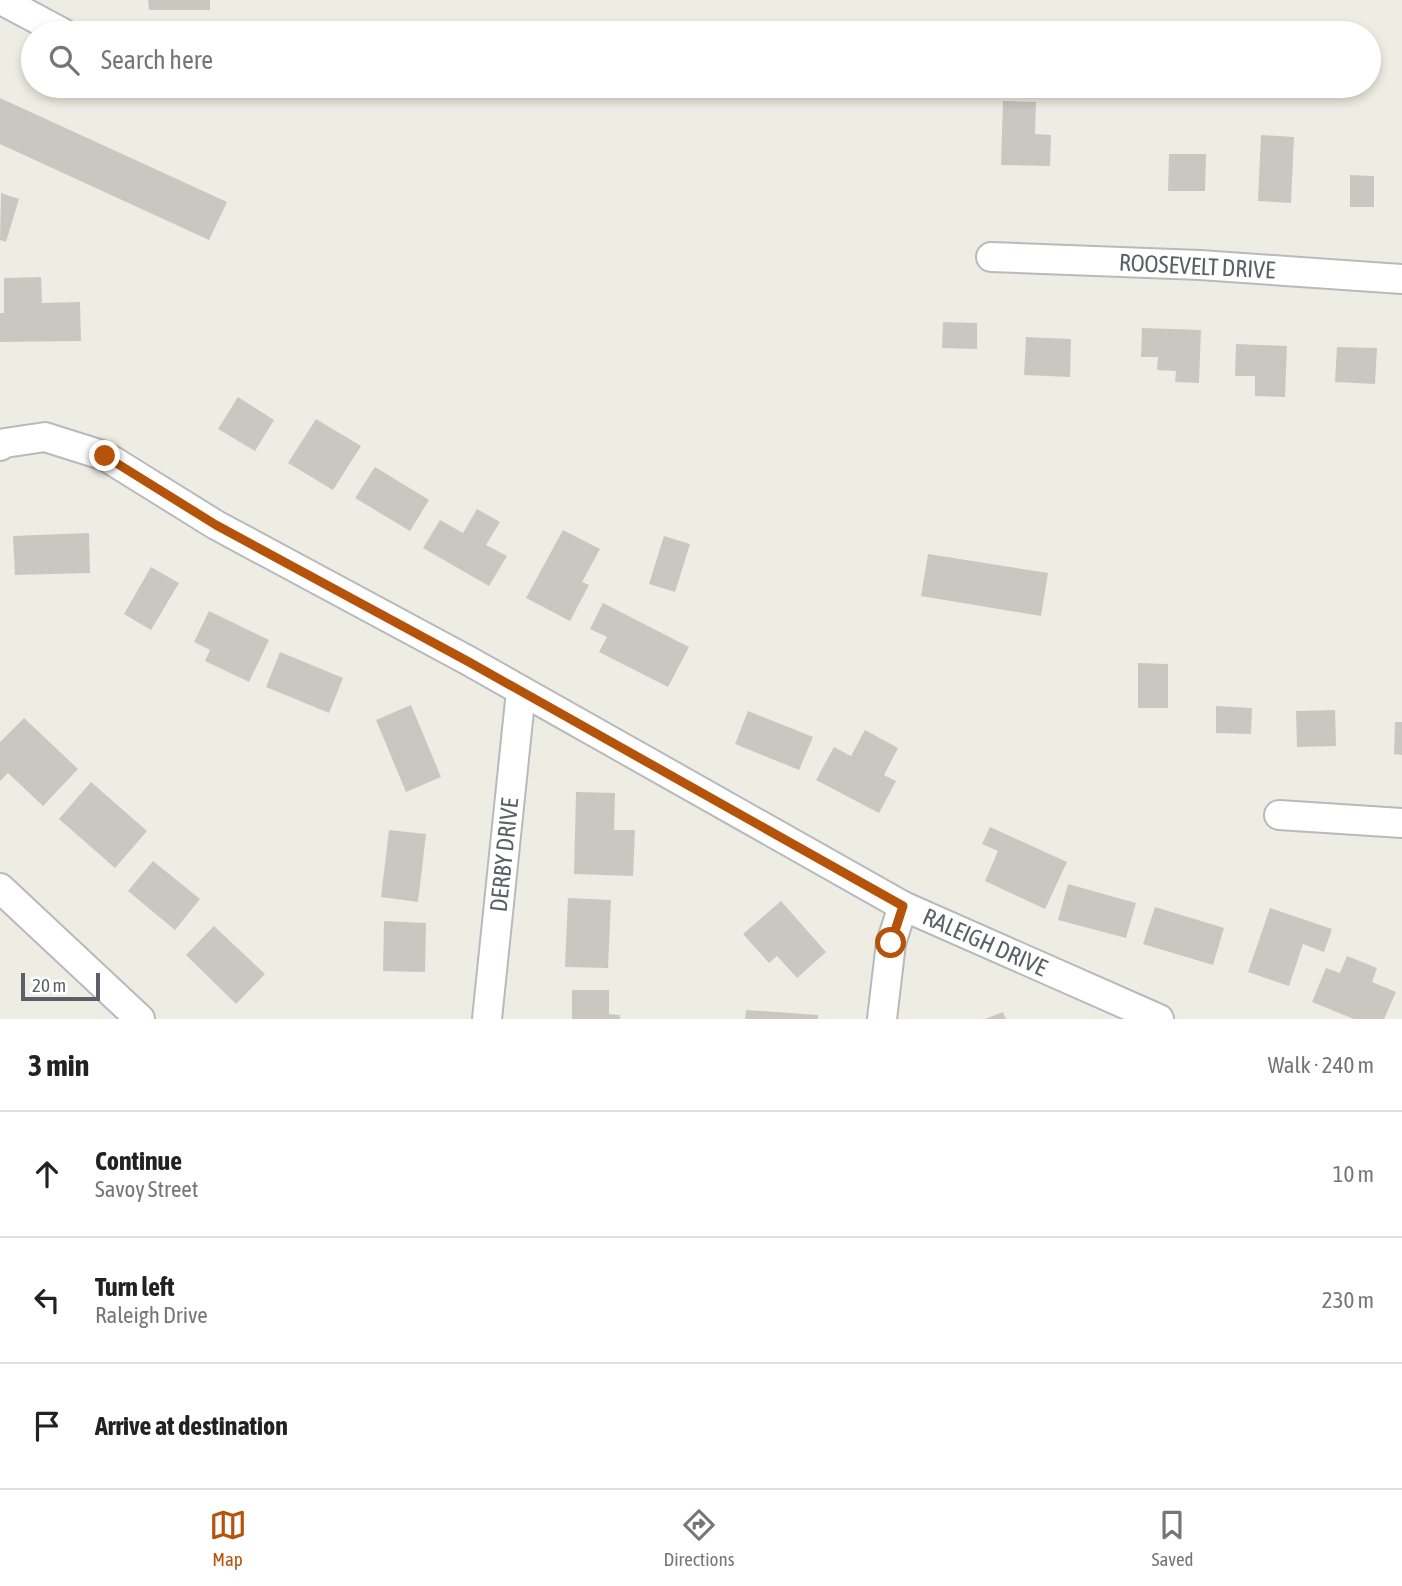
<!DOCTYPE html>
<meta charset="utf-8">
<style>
:root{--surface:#fff;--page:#f2f2f2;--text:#222;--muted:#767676;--line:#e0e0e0;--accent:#b45309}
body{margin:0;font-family:"Asap Condensed",sans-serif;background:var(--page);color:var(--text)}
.scale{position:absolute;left:21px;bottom:18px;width:79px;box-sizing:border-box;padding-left:7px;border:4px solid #5c5f65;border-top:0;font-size:19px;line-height:24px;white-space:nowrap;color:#5c5f65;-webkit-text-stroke:5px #fff;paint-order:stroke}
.stop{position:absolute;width:21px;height:21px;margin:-16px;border:5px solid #b45309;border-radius:50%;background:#fff}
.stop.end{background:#b45309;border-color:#fff;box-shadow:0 2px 7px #0008}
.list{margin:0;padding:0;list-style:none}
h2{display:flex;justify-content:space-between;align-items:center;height:91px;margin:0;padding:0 28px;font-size:30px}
h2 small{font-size:23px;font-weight:400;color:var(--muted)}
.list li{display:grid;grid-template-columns:46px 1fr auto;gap:21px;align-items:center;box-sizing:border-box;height:126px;padding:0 28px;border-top:2px solid var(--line)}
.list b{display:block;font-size:26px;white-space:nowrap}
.list p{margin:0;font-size:23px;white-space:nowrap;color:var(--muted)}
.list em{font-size:23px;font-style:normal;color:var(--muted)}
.icon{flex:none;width:38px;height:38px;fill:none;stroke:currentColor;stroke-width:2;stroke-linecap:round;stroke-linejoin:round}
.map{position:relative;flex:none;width:1402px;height:1019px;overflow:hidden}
.search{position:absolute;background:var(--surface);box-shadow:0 4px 10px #0003;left:21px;right:21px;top:21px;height:77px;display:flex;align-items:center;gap:18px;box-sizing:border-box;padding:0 24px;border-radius:38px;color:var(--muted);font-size:26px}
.sheet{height:469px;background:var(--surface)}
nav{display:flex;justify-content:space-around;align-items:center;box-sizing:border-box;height:98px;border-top:2px solid var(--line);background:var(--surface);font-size:19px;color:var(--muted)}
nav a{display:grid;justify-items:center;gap:4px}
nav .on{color:var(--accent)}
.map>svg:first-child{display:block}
.building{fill:#cac7c1}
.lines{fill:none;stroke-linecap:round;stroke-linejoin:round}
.street-casing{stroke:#b7b9be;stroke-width:32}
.street{stroke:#fff;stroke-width:28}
.route{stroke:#b45309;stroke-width:9}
.labels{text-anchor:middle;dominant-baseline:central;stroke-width:5;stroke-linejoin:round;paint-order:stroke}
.street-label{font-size:24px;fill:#5c5f65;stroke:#fff}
</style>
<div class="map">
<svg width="1402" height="1019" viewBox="0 0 1402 1019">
<rect width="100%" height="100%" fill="#eeede4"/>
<g class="building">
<path d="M 148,0 L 210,0 L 210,10 L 149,10 Z"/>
<path d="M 0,98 L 227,202 L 209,240 L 0,144 Z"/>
<path d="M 1003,101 L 1036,102 L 1035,134 L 1051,135 L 1050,166 L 1001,165 Z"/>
<path d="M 1261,135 L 1294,137 L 1291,203 L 1258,201 Z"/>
<path d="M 1169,154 L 1206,154 L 1205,191 L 1168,191 Z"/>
<path d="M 1350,175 L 1374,176 L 1374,207 L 1350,207 Z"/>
<path d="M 1,193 L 19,199 L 6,242 L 0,240 Z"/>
<path d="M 41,277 L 42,303 L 80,302 L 81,341 L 0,342 L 0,313 L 4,313 L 4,278 Z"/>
<path d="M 943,322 L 977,323 L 977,349 L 942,348 Z"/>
<path d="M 1142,328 L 1201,330 L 1199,383 L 1175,382 L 1176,371 L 1157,370 L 1158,357 L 1141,357 Z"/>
<path d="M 1026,337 L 1071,339 L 1070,377 L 1024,375 Z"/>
<path d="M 1236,344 L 1287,346 L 1285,397 L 1255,396 L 1255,376 L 1235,376 Z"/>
<path d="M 1337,347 L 1377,348 L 1375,384 L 1335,382 Z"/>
<path d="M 238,397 L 274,420 L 255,451 L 218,429 Z"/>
<path d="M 316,419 L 361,446 L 333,490 L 288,463 Z"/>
<path d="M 375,467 L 429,500 L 410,531 L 355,498 Z"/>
<path d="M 477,509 L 500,522 L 486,545 L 507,556 L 489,586 L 423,548 L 440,520 L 463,533 Z"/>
<path d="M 563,530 L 600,549 L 582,582 L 589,585 L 570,621 L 526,598 Z"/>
<path d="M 89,533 L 90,573 L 15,575 L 13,536 Z"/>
<path d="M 664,536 L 690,544 L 675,592 L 649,584 Z"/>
<path d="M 928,554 L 1048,573 L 1041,616 L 921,596 Z"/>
<path d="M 151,567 L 179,583 L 151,630 L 124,614 Z"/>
<path d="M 603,603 L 689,647 L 668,687 L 599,652 L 607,637 L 590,629 Z"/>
<path d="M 209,611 L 269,640 L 249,682 L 205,661 L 210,650 L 194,642 Z"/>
<path d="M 280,652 L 343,678 L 329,713 L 266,687 Z"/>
<path d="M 1138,663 L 1168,664 L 1168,708 L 1138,708 Z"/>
<path d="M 411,705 L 441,777 L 406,792 L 376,720 Z"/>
<path d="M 1216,706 L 1252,708 L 1251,734 L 1216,733 Z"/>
<path d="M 1335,710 L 1336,746 L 1297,747 L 1296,711 Z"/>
<path d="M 748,711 L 813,737 L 799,770 L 735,744 Z"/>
<path d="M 24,718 L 78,769 L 43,806 L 8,773 L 0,781 L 0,742 Z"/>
<path d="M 1395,722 L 1402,722 L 1402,755 L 1394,754 Z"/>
<path d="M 865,730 L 898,748 L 884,775 L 896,781 L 879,813 L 816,780 L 834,747 L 851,756 Z"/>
<path d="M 91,782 L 147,831 L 115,868 L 59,819 Z"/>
<path d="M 576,792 L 615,793 L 614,830 L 635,830 L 633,876 L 574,874 Z"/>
<path d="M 990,827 L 1067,862 L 1045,909 L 985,881 L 998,851 L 982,844 Z"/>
<path d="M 389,830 L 426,834 L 418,902 L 381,897 Z"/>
<path d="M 153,861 L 200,899 L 175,930 L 128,891 Z"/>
<path d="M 1068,884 L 1136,903 L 1126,938 L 1058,920 Z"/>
<path d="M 568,898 L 611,900 L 608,968 L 565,967 Z"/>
<path d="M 781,901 L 826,952 L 797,978 L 777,956 L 769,963 L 743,934 Z"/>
<path d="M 1155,907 L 1224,928 L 1213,965 L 1143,944 Z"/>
<path d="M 1270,908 L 1332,929 L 1324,952 L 1303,944 L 1289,986 L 1248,972 Z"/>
<path d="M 384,921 L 426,923 L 425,972 L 383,971 Z"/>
<path d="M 214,926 L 265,974 L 236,1004 L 186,955 Z"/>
<path d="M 1347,956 L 1377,968 L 1372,982 L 1396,992 L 1384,1019 L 1354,1019 L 1312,1002 L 1326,968 L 1340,973 Z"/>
<path d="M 572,990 L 609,990 L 609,1014 L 620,1015 L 620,1019 L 572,1019 Z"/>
<path d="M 746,1010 L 818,1015 L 818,1019 L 745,1019 Z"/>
<path d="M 1003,1012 L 1006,1019 L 985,1019 Z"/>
</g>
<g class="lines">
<g class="street-casing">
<g id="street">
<path d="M 1,0 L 63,33"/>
<path d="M 991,257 L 1200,265 L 1402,279"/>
<path d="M 0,446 L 5,443 L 45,437 L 105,456 L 216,525 L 469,661 L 903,906 L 1159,1019"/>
<path d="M 1279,815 L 1402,823"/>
<path d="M 0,888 L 140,1019"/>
<path d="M 487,1019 L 521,691"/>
<path d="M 882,1019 L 891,943 L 903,906"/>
</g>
</g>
<use href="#street" class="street"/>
</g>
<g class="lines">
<path class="route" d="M 105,456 L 216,525 L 469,662 L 903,906 L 891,943"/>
</g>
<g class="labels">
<g class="street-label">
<text transform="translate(1197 266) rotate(3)">ROOSEVELT DRIVE</text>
<text transform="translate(504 855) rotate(-84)">DERBY DRIVE</text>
<text transform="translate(985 942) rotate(24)">RALEIGH DRIVE</text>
</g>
</g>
</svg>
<div class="scale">20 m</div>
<div class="stop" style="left:891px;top:943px"></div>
<div class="stop end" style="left:105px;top:456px"></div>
<div class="search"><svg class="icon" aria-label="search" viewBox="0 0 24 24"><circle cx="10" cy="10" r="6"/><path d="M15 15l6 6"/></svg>Search here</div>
</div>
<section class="sheet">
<h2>3 min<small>Walk · 240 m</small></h2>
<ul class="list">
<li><svg class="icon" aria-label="ahead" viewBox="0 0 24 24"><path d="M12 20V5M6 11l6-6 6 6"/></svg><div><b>Continue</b><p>Savoy Street</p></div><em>10 m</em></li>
<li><svg class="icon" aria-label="left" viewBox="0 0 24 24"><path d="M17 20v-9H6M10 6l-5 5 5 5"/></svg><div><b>Turn left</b><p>Raleigh Drive</p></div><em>230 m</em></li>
<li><svg class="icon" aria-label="arrive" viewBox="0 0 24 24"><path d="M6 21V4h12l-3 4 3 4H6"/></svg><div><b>Arrive at destination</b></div></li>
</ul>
</section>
<nav>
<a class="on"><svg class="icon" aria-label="map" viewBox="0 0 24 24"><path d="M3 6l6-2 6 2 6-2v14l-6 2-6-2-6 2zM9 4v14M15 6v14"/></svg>Map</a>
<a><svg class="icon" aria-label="directions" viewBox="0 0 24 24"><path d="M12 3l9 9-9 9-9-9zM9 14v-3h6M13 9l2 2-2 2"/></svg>Directions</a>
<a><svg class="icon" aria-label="saved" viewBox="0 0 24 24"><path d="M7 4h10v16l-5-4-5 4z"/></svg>Saved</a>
</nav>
